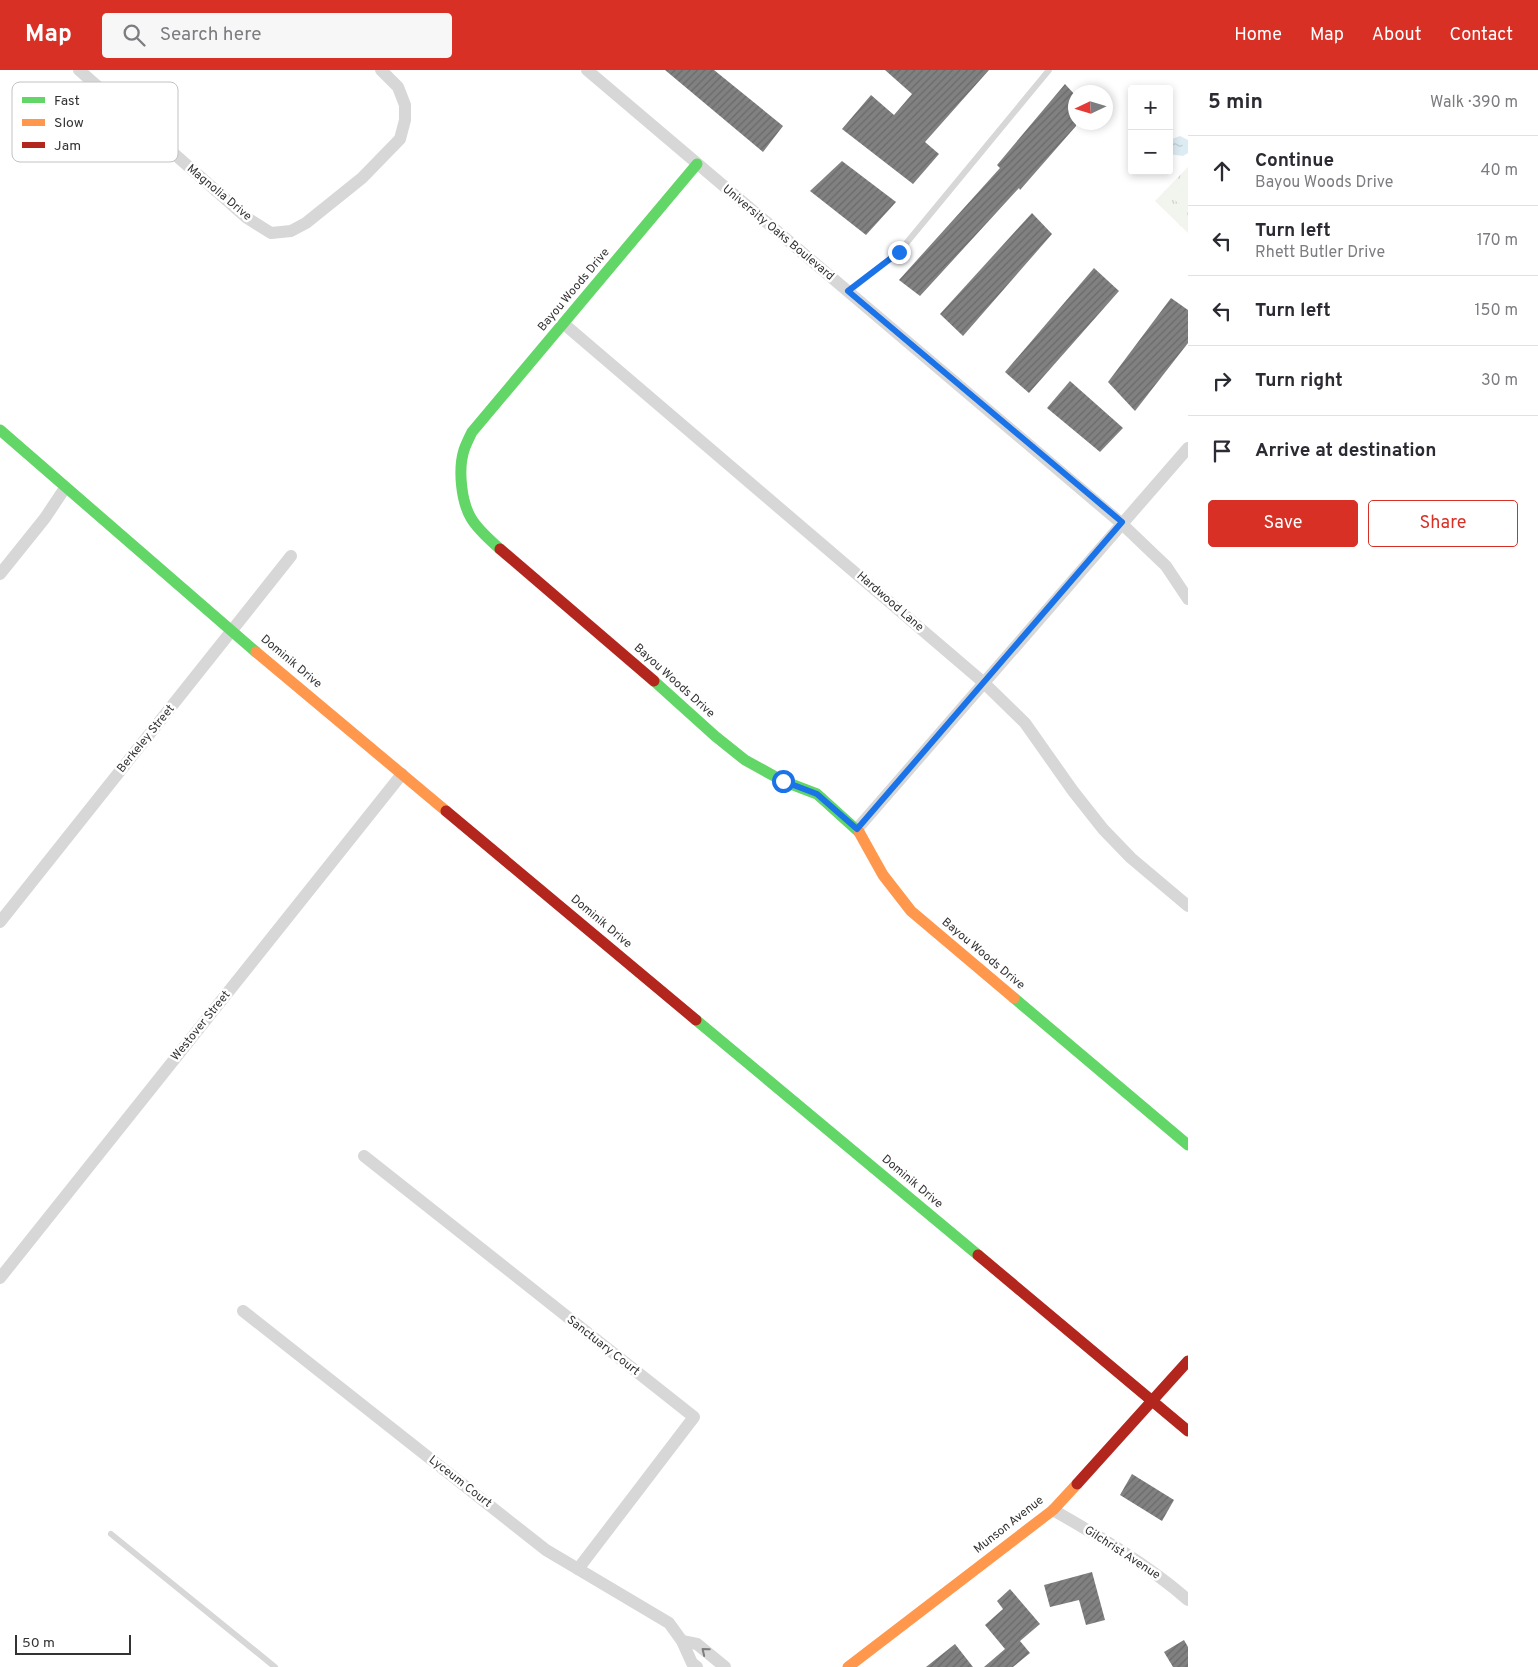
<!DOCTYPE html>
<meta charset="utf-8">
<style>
:root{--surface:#fff;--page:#f7f7f7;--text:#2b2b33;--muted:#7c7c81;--line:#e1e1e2;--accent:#d93025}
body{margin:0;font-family:Overpass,sans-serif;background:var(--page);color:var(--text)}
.controls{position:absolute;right:15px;top:15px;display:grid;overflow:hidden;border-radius:5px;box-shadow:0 2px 8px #0003}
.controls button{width:45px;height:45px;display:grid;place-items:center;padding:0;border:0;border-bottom:1px solid var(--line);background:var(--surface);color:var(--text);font:25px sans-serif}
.compass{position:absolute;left:1068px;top:15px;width:45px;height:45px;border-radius:50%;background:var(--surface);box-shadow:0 2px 8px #0003;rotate:266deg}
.scale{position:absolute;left:15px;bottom:12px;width:116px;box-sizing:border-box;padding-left:5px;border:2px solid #333;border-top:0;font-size:14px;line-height:18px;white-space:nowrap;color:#333;-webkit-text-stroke:4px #fff;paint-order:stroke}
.stop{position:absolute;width:15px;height:15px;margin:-11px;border:4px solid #1a73e8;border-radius:50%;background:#fff}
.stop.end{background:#1a73e8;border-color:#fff;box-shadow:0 1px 5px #0008}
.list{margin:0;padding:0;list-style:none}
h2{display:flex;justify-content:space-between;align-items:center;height:65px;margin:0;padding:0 20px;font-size:21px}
h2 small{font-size:16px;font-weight:400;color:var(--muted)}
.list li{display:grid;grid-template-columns:32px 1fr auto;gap:15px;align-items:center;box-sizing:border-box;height:70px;padding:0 20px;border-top:1px solid var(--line)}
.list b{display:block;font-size:19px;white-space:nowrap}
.list p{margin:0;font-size:16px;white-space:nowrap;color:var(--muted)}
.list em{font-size:16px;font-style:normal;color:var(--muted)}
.actions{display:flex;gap:10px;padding:15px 20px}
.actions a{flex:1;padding:11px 0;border:1px solid var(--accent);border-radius:5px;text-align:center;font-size:18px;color:var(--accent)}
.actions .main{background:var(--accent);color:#fff}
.icon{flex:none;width:28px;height:28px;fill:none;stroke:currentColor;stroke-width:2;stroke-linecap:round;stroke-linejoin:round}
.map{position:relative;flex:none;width:1188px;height:1597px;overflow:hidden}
header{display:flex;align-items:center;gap:30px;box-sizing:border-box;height:70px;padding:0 25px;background:var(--accent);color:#fff}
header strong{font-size:24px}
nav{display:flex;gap:28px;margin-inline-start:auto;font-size:18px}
.search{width:350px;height:45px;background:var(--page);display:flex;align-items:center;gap:12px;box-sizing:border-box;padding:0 18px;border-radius:5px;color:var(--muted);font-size:19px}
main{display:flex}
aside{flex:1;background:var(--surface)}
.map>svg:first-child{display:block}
.grass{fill:url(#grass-tufts)}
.pitch{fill:#f1f5ed}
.water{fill:url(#water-ripples)}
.building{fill:url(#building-hatch)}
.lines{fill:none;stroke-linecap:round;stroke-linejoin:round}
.lane{stroke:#d7d7d7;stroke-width:6}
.street{stroke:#d7d7d7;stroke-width:12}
.fast{stroke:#63d668;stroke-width:11}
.slow{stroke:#ff974d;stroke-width:11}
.jam{stroke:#b3261e;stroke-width:11}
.oneway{stroke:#7d7d7d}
.route{stroke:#1a73e8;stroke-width:6}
.labels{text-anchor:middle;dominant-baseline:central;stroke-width:5;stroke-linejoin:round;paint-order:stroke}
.street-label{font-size:12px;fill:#333;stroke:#fff}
.key{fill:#fff;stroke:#c2c2c2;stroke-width:1}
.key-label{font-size:14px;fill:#333}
</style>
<header>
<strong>Map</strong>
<div class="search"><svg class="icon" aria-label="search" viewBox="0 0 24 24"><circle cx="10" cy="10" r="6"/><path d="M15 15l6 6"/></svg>Search here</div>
<nav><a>Home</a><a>Map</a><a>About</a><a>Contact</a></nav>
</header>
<main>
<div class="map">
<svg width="1188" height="1597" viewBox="0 0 1188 1597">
<defs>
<pattern id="grass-tufts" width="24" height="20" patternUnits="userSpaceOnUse" patternTransform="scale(1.25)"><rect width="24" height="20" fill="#f1f5ed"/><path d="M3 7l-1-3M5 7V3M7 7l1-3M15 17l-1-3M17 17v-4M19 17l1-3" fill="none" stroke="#cfd2cc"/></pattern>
<pattern id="water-ripples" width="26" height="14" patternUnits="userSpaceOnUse" patternTransform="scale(1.25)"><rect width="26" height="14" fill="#ddebf3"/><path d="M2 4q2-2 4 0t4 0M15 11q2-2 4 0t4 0" fill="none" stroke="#becad1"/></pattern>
<pattern id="building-hatch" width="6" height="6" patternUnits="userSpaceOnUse" patternTransform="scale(1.25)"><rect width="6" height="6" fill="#818181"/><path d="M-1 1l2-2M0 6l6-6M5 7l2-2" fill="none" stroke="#6a6a6a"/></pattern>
</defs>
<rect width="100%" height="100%" fill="#fff"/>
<path class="grass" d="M 1188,97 L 1188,163 L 1155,131 Z"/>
<path class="pitch" d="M 1188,105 L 1188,143 L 1169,124 Z"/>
<path class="water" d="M 1180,66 L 1188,70 L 1188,83 L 1183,86 L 1169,84 L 1169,70 Z"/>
<g class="building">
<path d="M 665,0 L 714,0 L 783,56 L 763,82 Z"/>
<path d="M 885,0 L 989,0 L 925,72 L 939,84 L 913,114 L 842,59 L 871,25 L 894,45 L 912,24 Z"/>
<path d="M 1065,14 L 1076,26 L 1076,56 L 1020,120 L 1019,118 L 920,226 L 899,210 L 1000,98 L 997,95 Z"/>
<path d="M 842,91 L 896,132 L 866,165 L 810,121 Z"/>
<path d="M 1032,143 L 1052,164 L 963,266 L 940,244 Z"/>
<path d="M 1094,198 L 1119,221 L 1029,323 L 1005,302 Z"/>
<path d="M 1171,228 L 1188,240 L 1188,273 L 1135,341 L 1108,312 Z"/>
<path d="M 1070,311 L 1123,358 L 1100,382 L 1047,338 Z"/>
<path d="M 1132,1404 L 1174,1430 L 1162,1451 L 1120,1425 Z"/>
<path d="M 1092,1502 L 1105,1550 L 1086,1555 L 1079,1530 L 1050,1537 L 1044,1515 Z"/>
<path d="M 1010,1519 L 1040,1554 L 1020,1571 L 1030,1583 L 1013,1597 L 984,1597 L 1005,1579 L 985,1555 L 1003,1539 L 997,1531 Z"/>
<path d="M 1184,1570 L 1188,1577 L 1188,1597 L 1173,1597 L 1164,1582 Z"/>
<path d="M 955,1574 L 973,1597 L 926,1597 Z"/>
</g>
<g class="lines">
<g class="lane">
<path d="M 849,221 L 899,182 L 1049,0"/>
<path d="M 111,1464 L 275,1597"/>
</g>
<g class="street">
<path d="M 79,0 L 247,148 L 271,163 L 291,161 L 306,153 L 362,108 L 400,69 L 405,50 L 405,35 L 398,17 L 381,0"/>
<path d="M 587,0 L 1121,453 L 1166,496 L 1188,529"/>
<path d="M 564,254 L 983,612 L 1025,653 L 1073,721 L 1103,759 L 1131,788 L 1188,836"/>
<path d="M 0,504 L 45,448 L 65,418"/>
<path d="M 857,759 L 1188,378"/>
<path d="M 0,852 L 291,486"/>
<path d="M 364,1086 L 694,1347 L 578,1499"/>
<path d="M 0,1208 L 402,704"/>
<path d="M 243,1241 L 546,1480 L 669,1553 L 682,1571 L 692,1593 L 697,1597"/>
<path d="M 1053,1440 C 1100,1467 1147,1494 1188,1530"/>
<path d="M 682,1571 L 697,1574 L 725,1597"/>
</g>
<g class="fast">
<path d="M 0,360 L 256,582"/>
<path d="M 500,479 C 490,470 478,460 471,448 C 461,431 458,399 464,380 C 466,374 469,368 472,362 L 697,94"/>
<path d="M 654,611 L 715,666 L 745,690 L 783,711 L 817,724 L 859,762"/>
<path d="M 1014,928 L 1188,1075"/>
<path d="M 696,950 L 978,1185"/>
</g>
<g class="slow">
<path d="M 256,582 L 446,741"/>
<path d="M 859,762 L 883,805 L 911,841 L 1014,928"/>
<path d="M 848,1597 L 1053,1440 L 1077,1414"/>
</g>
<g class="jam">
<path d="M 500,479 L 654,611"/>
<path d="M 446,741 L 696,950"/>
<path d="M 978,1185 L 1188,1361"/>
<path d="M 1077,1414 L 1188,1291"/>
</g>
</g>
<defs><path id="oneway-chevron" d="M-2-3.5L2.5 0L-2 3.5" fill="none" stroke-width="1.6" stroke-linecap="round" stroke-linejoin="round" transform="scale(1.25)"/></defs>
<use class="oneway" href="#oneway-chevron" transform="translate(705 1581) rotate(-141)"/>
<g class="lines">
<path class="route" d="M 783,711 L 817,724 L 857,759 L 1122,452 L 848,221 L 899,182"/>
</g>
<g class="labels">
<g class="street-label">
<text transform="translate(219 123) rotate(40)">Magnolia Drive</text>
<text transform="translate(778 163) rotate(40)">University Oaks Boulevard</text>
<text transform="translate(574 220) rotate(-50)">Bayou Woods Drive</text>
<text transform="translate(890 532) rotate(41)">Hardwood Lane</text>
<text transform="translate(291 592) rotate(40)">Dominik Drive</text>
<text transform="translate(674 611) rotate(42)">Bayou Woods Drive</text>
<text transform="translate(146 669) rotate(-51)">Berkeley Street</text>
<text transform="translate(601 852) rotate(40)">Dominik Drive</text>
<text transform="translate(983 884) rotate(40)">Bayou Woods Drive</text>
<text transform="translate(201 956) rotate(-51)">Westover Street</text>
<text transform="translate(912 1112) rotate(40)">Dominik Drive</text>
<text transform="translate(603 1276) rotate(38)">Sanctuary Court</text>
<text transform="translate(460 1412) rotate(38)">Lyceum Court</text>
<text transform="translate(1009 1455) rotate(-38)">Munson Avenue</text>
<text transform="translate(1122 1483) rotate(33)">Gilchrist Avenue</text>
</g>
</g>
<rect x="12" y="12" width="166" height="80" rx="8" class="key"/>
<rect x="22" y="27" width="23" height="6" fill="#63d668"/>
<rect x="22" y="49" width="23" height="7" fill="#ff974d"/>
<rect x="22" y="72" width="23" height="6" fill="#b3261e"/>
<g class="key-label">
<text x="54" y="35">Fast</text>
<text x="54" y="57">Slow</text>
<text x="54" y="80">Jam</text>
</g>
</svg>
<div class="controls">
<button>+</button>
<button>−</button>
</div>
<svg class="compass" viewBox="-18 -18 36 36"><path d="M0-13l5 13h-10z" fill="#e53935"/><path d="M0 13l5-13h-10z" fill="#7c7c81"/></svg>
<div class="scale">50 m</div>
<div class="stop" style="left:783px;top:711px"></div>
<div class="stop end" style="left:899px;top:182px"></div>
</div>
<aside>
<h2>5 min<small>Walk · 390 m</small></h2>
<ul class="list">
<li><svg class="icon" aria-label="ahead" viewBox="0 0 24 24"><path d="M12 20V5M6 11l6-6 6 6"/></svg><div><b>Continue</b><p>Bayou Woods Drive</p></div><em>40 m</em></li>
<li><svg class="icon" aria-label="left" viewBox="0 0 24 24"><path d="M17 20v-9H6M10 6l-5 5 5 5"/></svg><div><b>Turn left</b><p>Rhett Butler Drive</p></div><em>170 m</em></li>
<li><svg class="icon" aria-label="left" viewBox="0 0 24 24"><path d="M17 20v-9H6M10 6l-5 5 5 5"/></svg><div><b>Turn left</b></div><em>150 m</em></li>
<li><svg class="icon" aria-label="right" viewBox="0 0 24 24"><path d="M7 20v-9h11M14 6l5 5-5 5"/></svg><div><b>Turn right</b></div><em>30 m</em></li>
<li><svg class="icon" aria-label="arrive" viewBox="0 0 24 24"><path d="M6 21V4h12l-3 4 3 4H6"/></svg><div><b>Arrive at destination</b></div></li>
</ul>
<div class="actions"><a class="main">Save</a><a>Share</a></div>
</aside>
</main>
